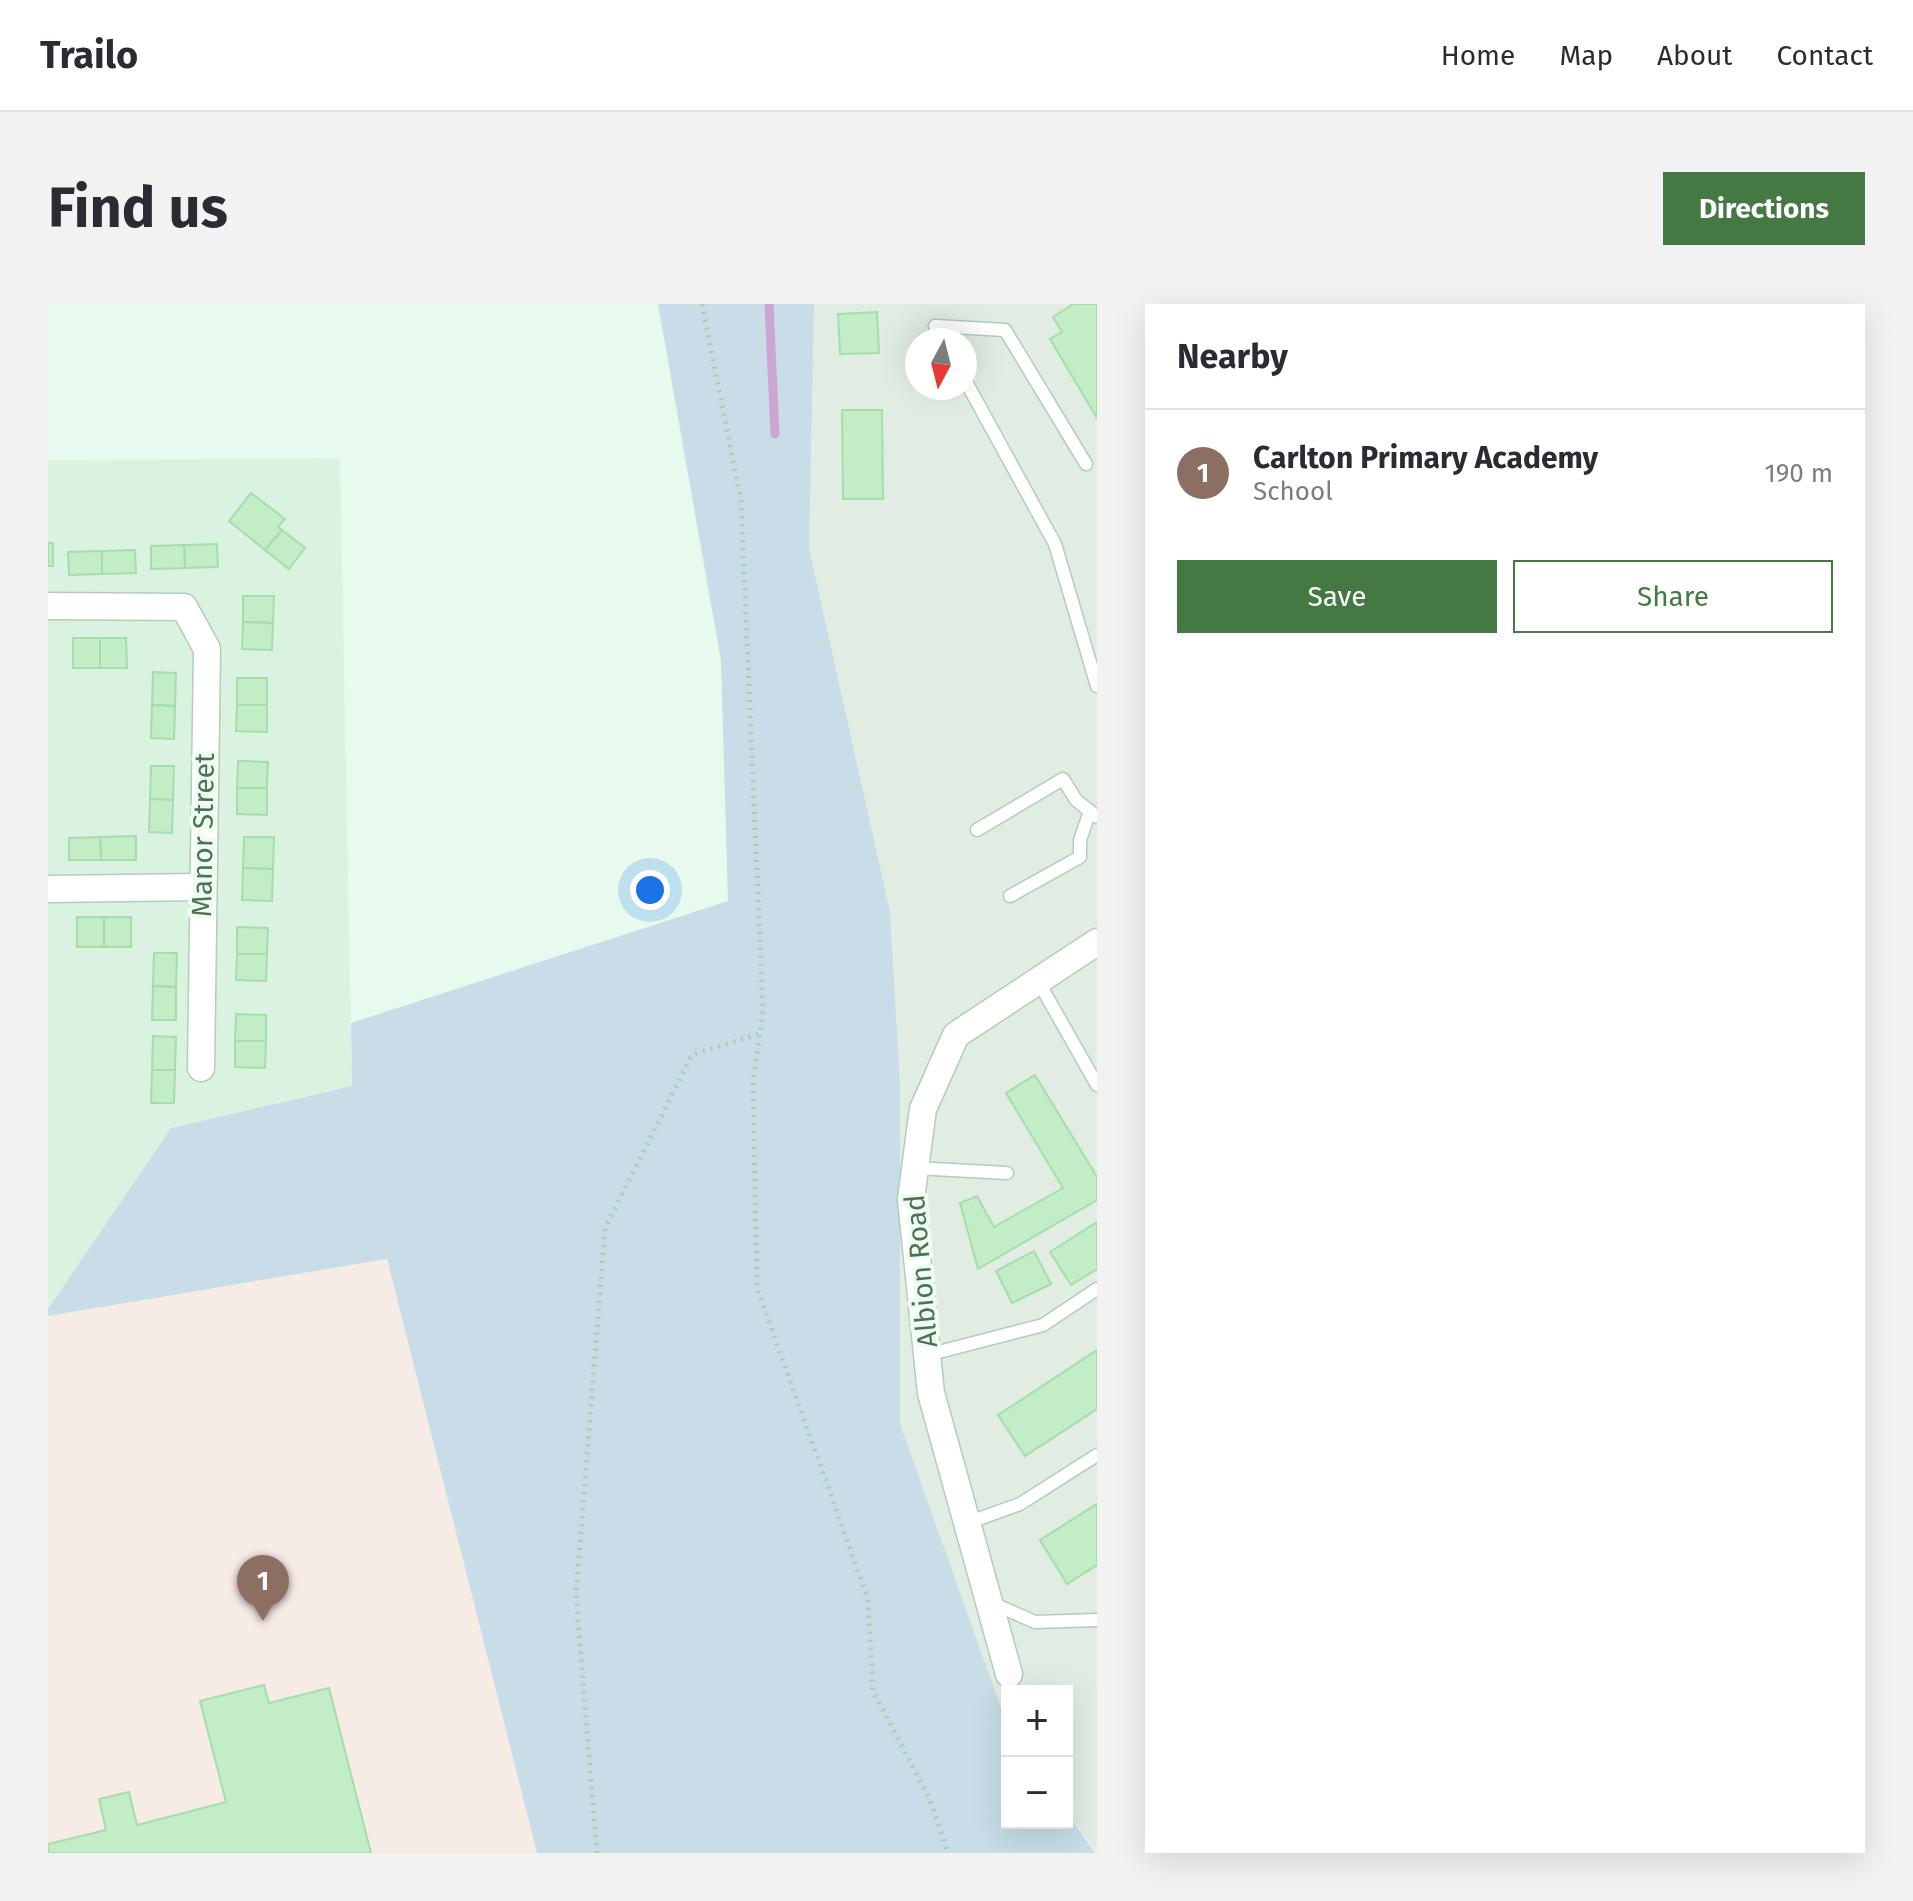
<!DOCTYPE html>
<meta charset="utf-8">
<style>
:root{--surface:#fff;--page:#f2f2f3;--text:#2b2b33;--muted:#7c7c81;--line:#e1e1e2;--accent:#447944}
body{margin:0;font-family:"Fira Sans",sans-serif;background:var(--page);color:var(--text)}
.controls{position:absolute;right:24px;bottom:24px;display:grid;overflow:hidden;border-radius:0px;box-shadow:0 8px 32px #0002}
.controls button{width:72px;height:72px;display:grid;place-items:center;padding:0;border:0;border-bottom:2px solid var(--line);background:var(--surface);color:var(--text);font:40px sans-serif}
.compass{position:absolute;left:857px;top:24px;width:72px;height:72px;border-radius:50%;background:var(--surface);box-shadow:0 8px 32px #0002;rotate:187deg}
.you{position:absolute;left:602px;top:586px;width:28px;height:28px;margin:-20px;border:6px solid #fff;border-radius:50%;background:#1a73e8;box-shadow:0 0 0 12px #1a73e833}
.badge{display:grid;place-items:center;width:52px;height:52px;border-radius:50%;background:var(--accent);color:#fff;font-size:26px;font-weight:700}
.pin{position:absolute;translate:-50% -66px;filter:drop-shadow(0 2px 4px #0008)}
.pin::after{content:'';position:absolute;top:42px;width:28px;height:24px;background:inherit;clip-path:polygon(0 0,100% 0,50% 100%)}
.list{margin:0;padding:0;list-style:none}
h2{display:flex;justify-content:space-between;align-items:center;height:104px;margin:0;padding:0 32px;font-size:34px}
h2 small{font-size:26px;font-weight:400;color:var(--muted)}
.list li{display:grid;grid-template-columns:52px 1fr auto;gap:24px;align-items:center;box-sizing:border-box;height:128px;padding:0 32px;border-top:2px solid var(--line)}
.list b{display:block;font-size:30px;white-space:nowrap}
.list p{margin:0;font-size:26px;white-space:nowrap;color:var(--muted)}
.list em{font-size:26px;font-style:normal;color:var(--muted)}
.actions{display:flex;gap:16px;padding:24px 32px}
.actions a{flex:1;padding:18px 0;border:2px solid var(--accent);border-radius:0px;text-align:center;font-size:28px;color:var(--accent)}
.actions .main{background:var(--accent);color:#fff}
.map{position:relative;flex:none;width:1049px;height:1549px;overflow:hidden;border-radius:0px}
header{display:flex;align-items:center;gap:48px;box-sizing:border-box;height:112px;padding:0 40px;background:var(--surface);border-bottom:2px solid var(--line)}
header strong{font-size:38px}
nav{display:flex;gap:44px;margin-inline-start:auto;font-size:28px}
.intro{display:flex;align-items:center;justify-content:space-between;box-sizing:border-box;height:192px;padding:0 48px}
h1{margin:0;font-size:56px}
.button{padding:20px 36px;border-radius:0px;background:var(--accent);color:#fff;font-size:28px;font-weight:700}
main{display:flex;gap:48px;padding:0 48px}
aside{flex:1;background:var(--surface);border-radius:0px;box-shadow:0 8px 32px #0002}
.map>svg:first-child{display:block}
.residential{fill:#daf3e1}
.industrial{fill:#e1ece3;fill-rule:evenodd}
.education{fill:#f7ebe5}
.green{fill:#c8dde7}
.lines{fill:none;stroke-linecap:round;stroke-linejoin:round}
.stream{stroke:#cda5d3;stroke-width:9}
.building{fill:#c2edc7;stroke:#a4dea9;stroke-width:2}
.service-casing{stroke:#b2ceb6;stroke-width:15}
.minor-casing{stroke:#b2ceb6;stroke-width:29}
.path{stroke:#a5d2aa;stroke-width:5;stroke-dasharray:2 6;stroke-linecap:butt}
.service{stroke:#fff;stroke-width:12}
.minor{stroke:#fff;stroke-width:26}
.labels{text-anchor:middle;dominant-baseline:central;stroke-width:8;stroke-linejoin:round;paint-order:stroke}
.street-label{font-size:28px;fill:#4e7251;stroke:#eefdf3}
</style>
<header>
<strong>Trailo</strong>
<nav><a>Home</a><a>Map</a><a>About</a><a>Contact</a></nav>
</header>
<div class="intro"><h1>Find us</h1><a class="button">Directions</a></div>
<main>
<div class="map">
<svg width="1049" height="1549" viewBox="0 0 1049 1549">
<rect width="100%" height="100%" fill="#e8faee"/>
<path class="residential" d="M 292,154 L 304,782 L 123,824 L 0,1005 L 0,156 Z"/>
<path class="industrial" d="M 751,0 L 1049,0 L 1049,1549 L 1019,1508 L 1019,1387 L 959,1387 L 959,1421 L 956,1417 L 852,1120 L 852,777 L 842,608 L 761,244 ZM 869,36 L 917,36 L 917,84 L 869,84 Z"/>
<path class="education" d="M 339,955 L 489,1549 L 0,1549 L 0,1012 Z"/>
<path class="green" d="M 610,0 L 766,0 L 761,244 L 842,608 L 852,777 L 852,1120 L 959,1421 L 959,1519 L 1019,1519 L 1019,1508 L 1047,1549 L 489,1549 L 339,955 L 0,1012 L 0,1005 L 123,824 L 304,782 L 303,719 L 680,597 L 673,357 Z"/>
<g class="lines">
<path class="stream" d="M 721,0 L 727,130"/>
</g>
<g class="building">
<path d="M 1049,0 L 1049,114 L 1002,35 L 1014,28 L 1005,13 L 1025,0 Z"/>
<path d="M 829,8 L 831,49 L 792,50 L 790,10 Z"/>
<path d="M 794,106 L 834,106 L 835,195 L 795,195 Z"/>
<path d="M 203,189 L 237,215 L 230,223 L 234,226 L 217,246 L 181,217 Z"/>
<path d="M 234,226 L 257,244 L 241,265 L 217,246 Z"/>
<rect x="0" y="239" width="5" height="23"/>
<path d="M 169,240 L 170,263 L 137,264 L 136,241 Z"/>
<path d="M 136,241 L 137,264 L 103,265 L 103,242 Z"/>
<path d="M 87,246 L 88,269 L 54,270 L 54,247 Z"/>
<path d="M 54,247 L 54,270 L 21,271 L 20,248 Z"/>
<path d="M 195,292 L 226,292 L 225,319 L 195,318 Z"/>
<path d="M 195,318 L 225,319 L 224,346 L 194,345 Z"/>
<rect x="25" y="334" width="27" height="30"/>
<path d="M 52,334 L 78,334 L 79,364 L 52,364 Z"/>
<path d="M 105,368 L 128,369 L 127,402 L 104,401 Z"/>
<rect x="189" y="374" width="30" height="27"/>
<path d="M 104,401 L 127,402 L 126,435 L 103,434 Z"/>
<path d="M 189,401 L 219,401 L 219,428 L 188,427 Z"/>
<path d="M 190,457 L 220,458 L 219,484 L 189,484 Z"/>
<path d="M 103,462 L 126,462 L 125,496 L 102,495 Z"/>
<path d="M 189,484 L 219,484 L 219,511 L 189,510 Z"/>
<path d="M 102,495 L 125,496 L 124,529 L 101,528 Z"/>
<path d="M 88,532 L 88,556 L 53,556 L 52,533 Z"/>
<path d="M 52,533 L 53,556 L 21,556 L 21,534 Z"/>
<path d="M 196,533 L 226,533 L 225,565 L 195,564 Z"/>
<path d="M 195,564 L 225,565 L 224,597 L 194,596 Z"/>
<rect x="29" y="613" width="27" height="30"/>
<rect x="56" y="613" width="27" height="30"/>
<path d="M 189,623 L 220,624 L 219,650 L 189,650 Z"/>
<path d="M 106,649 L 129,649 L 128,683 L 105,682 Z"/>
<path d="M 189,650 L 219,650 L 218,677 L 188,676 Z"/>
<path d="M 105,682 L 128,683 L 128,716 L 104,716 Z"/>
<path d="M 188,710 L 218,711 L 218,737 L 187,737 Z"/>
<path d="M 105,732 L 128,733 L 127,766 L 104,766 Z"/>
<path d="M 187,737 L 218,737 L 217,764 L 187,763 Z"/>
<path d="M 104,766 L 127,766 L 126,799 L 103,799 Z"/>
<path d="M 987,771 L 1049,873 L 1049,896 L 930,965 L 912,899 L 929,892 L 946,923 L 1015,884 L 958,789 Z"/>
<path d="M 1049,918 L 1049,965 L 1023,981 L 1002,948 Z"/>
<path d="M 986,947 L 1003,980 L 964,999 L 948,967 Z"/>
<path d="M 1049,1046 L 1049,1105 L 977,1152 L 950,1111 Z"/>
<path d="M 1049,1200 L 1049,1261 L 1019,1280 L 992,1236 Z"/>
<path d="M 216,1381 L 221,1399 L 281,1384 L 323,1549 L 0,1549 L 0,1540 L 58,1526 L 51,1495 L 81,1488 L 89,1521 L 178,1498 L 152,1397 Z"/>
</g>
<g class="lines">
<g class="service-casing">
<g id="service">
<path d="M 895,36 L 887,22 L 957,26 L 1038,160"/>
<path d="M 917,76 L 1007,240 L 1049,382"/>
<path d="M 929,526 L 1015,475 L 1028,496 L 1049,513"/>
<path d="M 962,592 L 1032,553 L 1032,536 L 1042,507"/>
<path d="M 990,677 L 1049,781"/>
<path d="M 867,864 L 959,869"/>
<path d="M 879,1051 L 995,1021 L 1049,985"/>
<path d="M 919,1219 L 972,1200 L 1049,1151"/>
<path d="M 944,1299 L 987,1318 L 1049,1316"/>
</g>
</g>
<g class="minor-casing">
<g id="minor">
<path d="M 0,302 L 136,303 L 159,345 L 153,764"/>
<path d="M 0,585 L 154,583"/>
<path d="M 961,1370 L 883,1089 L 863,895 L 875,805 L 908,731 L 1049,638"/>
</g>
</g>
<g class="path">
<path d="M 654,0 L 693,197 L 715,707 L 705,778 L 709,984 L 820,1295 L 825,1387 L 882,1496 L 900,1549"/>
<path d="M 549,1549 L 528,1291 L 557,924 L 644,751 L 711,730"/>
</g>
<use href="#service" class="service"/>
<use href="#minor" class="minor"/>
</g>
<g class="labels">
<g class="street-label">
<text transform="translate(155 531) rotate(-89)">Manor Street</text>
<text transform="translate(873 967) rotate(-95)">Albion Road</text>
</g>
</g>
</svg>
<div class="controls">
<button>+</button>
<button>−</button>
</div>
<svg class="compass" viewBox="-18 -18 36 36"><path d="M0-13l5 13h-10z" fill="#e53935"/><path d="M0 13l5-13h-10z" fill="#7c7c81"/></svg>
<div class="you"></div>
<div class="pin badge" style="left:215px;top:1317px;background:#8d6e63">1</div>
</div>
<aside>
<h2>Nearby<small></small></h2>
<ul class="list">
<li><span class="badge" style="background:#8d6e63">1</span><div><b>Carlton Primary Academy</b><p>School</p></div><em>190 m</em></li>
</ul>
<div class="actions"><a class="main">Save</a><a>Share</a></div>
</aside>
</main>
